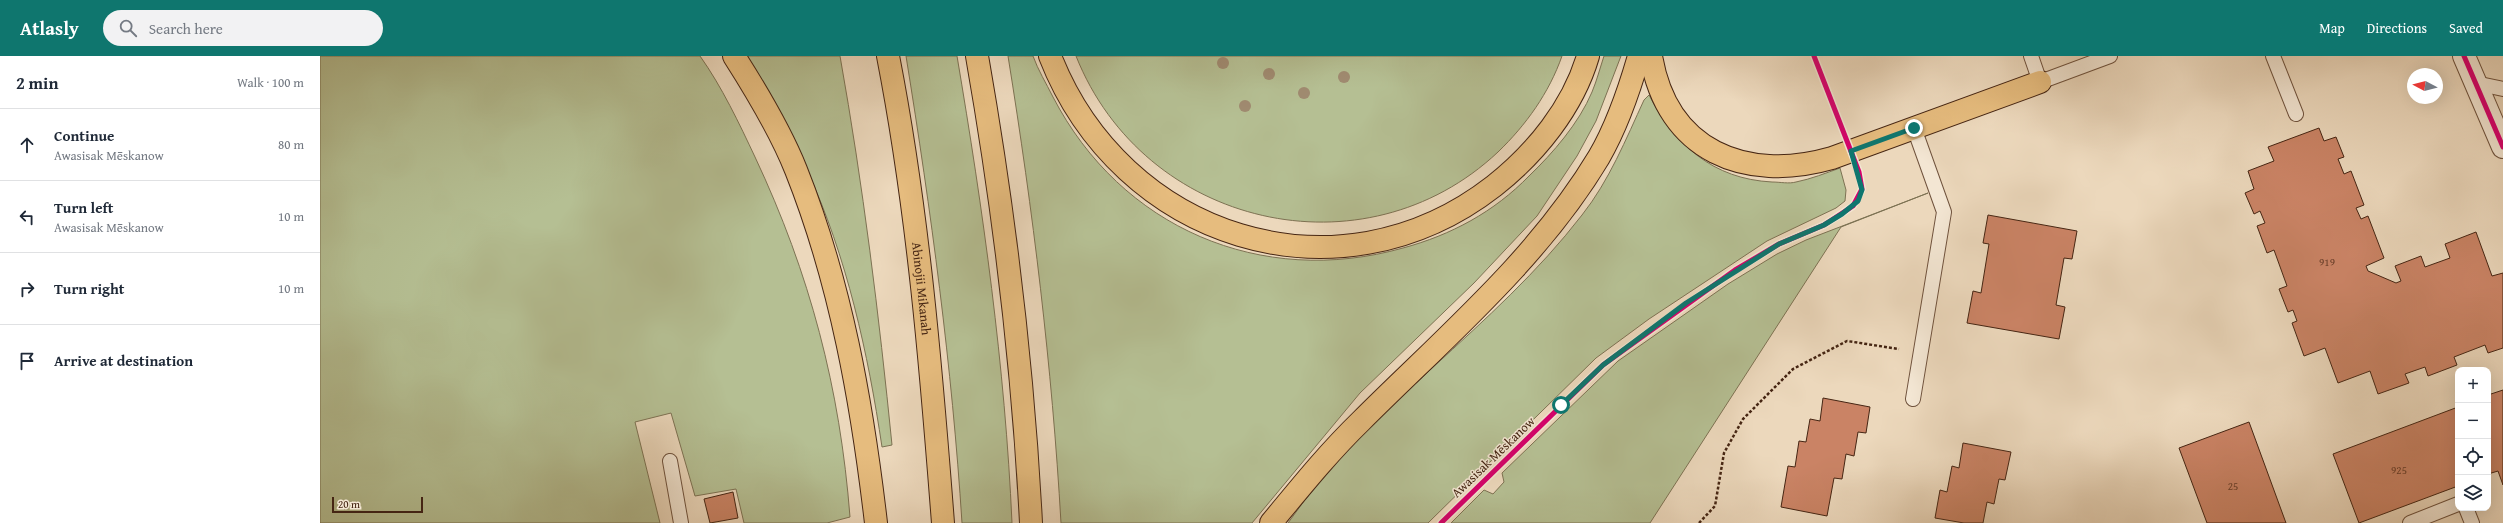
<!DOCTYPE html>
<meta charset="utf-8">
<style>
:root{--surface:#fff;--page:#f2f2f3;--text:#1f2937;--muted:#747a83;--line:#e0e1e3;--accent:#0f766e}
body{margin:0;font-family:"Gentium Book Plus",serif;background:var(--page);color:var(--text)}
.controls{position:absolute;right:12px;bottom:12px;display:grid;overflow:hidden;border-radius:8px;box-shadow:0 4px 16px #0002}
.controls button{width:36px;height:36px;display:grid;place-items:center;padding:0;border:0;border-bottom:1px solid var(--line);background:var(--surface);color:var(--text);font:20px sans-serif}
.compass{position:absolute;left:2087px;top:12px;width:36px;height:36px;border-radius:50%;background:var(--surface);box-shadow:0 4px 16px #0002;rotate:277deg}
.scale{position:absolute;left:12px;bottom:10px;width:91px;box-sizing:border-box;padding-left:4px;border:2px solid #452513;border-top:0;font-size:11px;line-height:14px;white-space:nowrap;color:#452513;-webkit-text-stroke:3px #f3e6d3;paint-order:stroke}
.stop{position:absolute;width:12px;height:12px;margin:-9px;border:3px solid #0f766e;border-radius:50%;background:#fff}
.stop.end{background:#0f766e;border-color:#fff;box-shadow:0 1px 4px #0008}
.list{margin:0;padding:0;list-style:none}
h2{display:flex;justify-content:space-between;align-items:center;height:52px;margin:0;padding:0 16px;font-size:17px}
h2 small{font-size:13px;font-weight:400;color:var(--muted)}
.list li{display:grid;grid-template-columns:26px 1fr auto;gap:12px;align-items:center;box-sizing:border-box;height:72px;padding:0 16px;border-top:1px solid var(--line)}
.list b{display:block;font-size:15px;white-space:nowrap}
.list p{margin:0;font-size:13px;white-space:nowrap;color:var(--muted)}
.list em{font-size:13px;font-style:normal;color:var(--muted)}
.icon{flex:none;width:22px;height:22px;fill:none;stroke:currentColor;stroke-width:2;stroke-linecap:round;stroke-linejoin:round}
.map{position:relative;flex:none;width:2183px;height:467px;overflow:hidden}
header{display:flex;align-items:center;gap:24px;box-sizing:border-box;height:56px;padding:0 20px;background:var(--accent);color:#fff}
header strong{font-size:19px}
nav{display:flex;gap:22px;margin-inline-start:auto;font-size:14px}
.search{width:280px;height:36px;background:var(--page);display:flex;align-items:center;gap:10px;box-sizing:border-box;padding:0 14px;border-radius:22px;color:var(--muted);font-size:15px}
main{display:flex}
aside{flex:1;background:var(--surface)}
.map>svg:first-child{display:block}
.green{fill:#b5bf93;stroke:#7d7253}
.building{fill:#ca8365;stroke:#452513}
.lines{fill:none;stroke-linecap:round;stroke-linejoin:round}
.service-casing{stroke:#6f523d;stroke-width:16}
.tertiary-casing{stroke:#6f523d;stroke-width:24}
.primary-casing{stroke:#452513;stroke-width:24}
.path{stroke:#452513;stroke-width:2.5;stroke-dasharray:3 2;stroke-linecap:butt}
.service{stroke:#f3e6d3;stroke-width:14}
.tertiary{stroke:#f3e6d3;stroke-width:22}
.primary{stroke:#e6bc7e;stroke-width:22}
.cycleway-casing{stroke:#f3e6d3;stroke-width:8}
.cycleway{stroke:#d6006c;stroke-width:5}
.tree{fill:#a08b71}
.route{stroke:#0f766e;stroke-width:5}
.labels{text-anchor:middle;dominant-baseline:central;stroke-width:3;stroke-linejoin:round;paint-order:stroke}
.number-label{font-size:11px;fill:#663c28}
.street-label{font-size:13px;fill:#452513;stroke:#f3e6d3}
</style>
<header>
<strong>Atlasly</strong>
<div class="search"><svg class="icon" aria-label="search" viewBox="0 0 24 24"><circle cx="10" cy="10" r="6"/><path d="M15 15l6 6"/></svg>Search here</div>
<nav><a>Map</a><a>Directions</a><a>Saved</a></nav>
</header>
<main>
<aside>
<h2>2 min<small>Walk · 100 m</small></h2>
<ul class="list">
<li><svg class="icon" aria-label="ahead" viewBox="0 0 24 24"><path d="M12 20V5M6 11l6-6 6 6"/></svg><div><b>Continue</b><p>Awasisak Mēskanow</p></div><em>80 m</em></li>
<li><svg class="icon" aria-label="left" viewBox="0 0 24 24"><path d="M17 20v-9H6M10 6l-5 5 5 5"/></svg><div><b>Turn left</b><p>Awasisak Mēskanow</p></div><em>10 m</em></li>
<li><svg class="icon" aria-label="right" viewBox="0 0 24 24"><path d="M7 20v-9h11M14 6l5 5-5 5"/></svg><div><b>Turn right</b></div><em>10 m</em></li>
<li><svg class="icon" aria-label="arrive" viewBox="0 0 24 24"><path d="M6 21V4h12l-3 4 3 4H6"/></svg><div><b>Arrive at destination</b></div></li>
</ul>
</aside>
<div class="map">
<svg width="2183" height="467" viewBox="0 0 2183 467">
<rect width="100%" height="100%" fill="#ecd8bc"/>
<filter id="stains"><feTurbulence type="fractalNoise" baseFrequency=".005" numOctaves="4"/><feColorMatrix values="0 0 0 0 .2 0 0 0 0 .09 0 0 0 0 .02 0 0 0 .5 -.17"/></filter>
<radialGradient id="worn" r=".72"><stop offset=".6" stop-color="#630" stop-opacity="0"/><stop offset="1" stop-color="#630" stop-opacity=".3"/></radialGradient>
<g class="green">
<path d="M 0,0 L 380,0 C 402,31 419,67 435,101 C 490,218 520,332 530,461 L 507,467 L 424,467 L 416,433 L 375,440 L 351,357 L 315,366 L 340,467 L 0,467 Z"/>
<path d="M 424,0 L 520,0 C 543,129 559,259 572,389 L 562,391 C 548,297 527,201 487,114 C 469,75 445,38 424,0 Z"/>
<path d="M 586,0 L 637,0 C 663,154 685,310 692,467 L 642,467 C 632,310 611,155 586,0 Z"/>
<path d="M 688,0 L 713,0 C 718,14 726,27 733,41 C 801,172 941,232 1083,192 C 1131,179 1174,156 1209,120 C 1233,97 1259,67 1272,36 C 1277,24 1280,12 1284,0 L 1301,0 L 1276,65 L 1257,100 L 1217,160 L 1154,227 L 1040,337 L 932,467 L 741,467 C 732,310 713,155 688,0 Z"/>
<path d="M 756,0 L 1242,0 C 1229,37 1206,69 1178,96 C 1044,222 824,171 756,0 Z"/>
<path d="M 1329,39 C 1355,89 1393,123 1452,126 C 1460,126 1469,128 1476,126 C 1491,123 1506,117 1520,112 L 1526,134 L 1525,145 L 1516,152 L 1447,185 L 1329,263 L 1276,302 L 1108,467 L 968,467 C 1049,350 1175,272 1262,159 C 1289,125 1306,83 1324,44 Z"/>
<path d="M 1608,137 L 1521,171 L 1330,467 L 1131,467 L 1164,434 L 1173,438 L 1184,426 L 1182,417 L 1298,305 L 1408,228 L 1457,198 L 1486,184 Z"/>
</g>
<g class="building">
<path d="M 1999,72 L 2004,85 L 2016,81 L 2024,101 L 2018,103 L 2024,118 L 2031,115 L 2044,149 L 2036,152 L 2041,163 L 2048,160 L 2064,202 L 2046,210 L 2048,215 L 2076,227 L 2081,225 L 2075,210 L 2101,200 L 2105,211 L 2130,202 L 2125,188 L 2156,176 L 2172,220 L 2183,217 L 2183,292 L 2168,297 L 2165,289 L 2134,301 L 2137,309 L 2108,320 L 2105,311 L 2085,318 L 2089,327 L 2058,338 L 2050,315 L 2018,327 L 2005,292 L 1984,300 L 1972,267 L 1977,265 L 1973,254 L 1968,256 L 1959,233 L 1967,230 L 1954,194 L 1947,197 L 1937,170 L 1945,167 L 1940,155 L 1934,158 L 1925,137 L 1934,133 L 1928,115 L 1954,105 L 1948,91 Z"/>
<path d="M 1668,159 L 1757,175 L 1752,203 L 1744,202 L 1736,249 L 1745,251 L 1739,283 L 1647,267 L 1653,235 L 1661,237 L 1669,188 L 1663,187 Z"/>
<path d="M 2183,334 L 2183,429 L 2178,415 L 2168,418 L 2168,339 Z"/>
<path d="M 1503,342 L 1550,351 L 1546,377 L 1538,376 L 1534,400 L 1526,398 L 1522,423 L 1514,422 L 1507,460 L 1461,451 L 1468,410 L 1475,411 L 1479,385 L 1486,386 L 1490,363 L 1500,365 Z"/>
<path d="M 2138,351 L 2138,430 L 2039,467 L 2013,398 Z"/>
<path d="M 1929,366 L 1966,467 L 1887,467 L 1859,392 Z"/>
<path d="M 1643,387 L 1691,396 L 1685,424 L 1679,423 L 1674,448 L 1667,446 L 1663,467 L 1644,467 L 1615,462 L 1620,434 L 1627,436 L 1632,410 L 1639,412 Z"/>
<path d="M 413,436 L 418,462 L 390,467 L 384,443 Z"/>
</g>
<g class="lines">
<g class="service-casing">
<g id="service">
<path d="M 1711,0 L 1720,26 L 1790,0"/>
<path d="M 1953,0 L 1976,58"/>
<path d="M 2155,27 L 2183,33"/>
<path d="M 1593,343 L 1624,156 L 1594,72"/>
<path d="M 350,405 L 361,467"/>
<path d="M 2146,452 L 2152,467"/>
<path d="M 2090,467 L 2138,448"/>
</g>
</g>
<g class="tertiary-casing">
<path id="tertiary" d="M 2144,0 L 2183,91"/>
</g>
<g class="primary-casing">
<g id="primary">
<path d="M 414,0 C 437,36 460,74 476,114 C 521,227 542,347 556,467"/>
<path id="s1" d="M 568,0 C 598,154 611,311 623,467"/>
<path d="M 657,0 C 684,154 703,311 711,467"/>
<path d="M 730,0 C 801,182 1017,252 1174,130 C 1216,97 1253,51 1268,0"/>
<path d="M 1331,0 C 1347,95 1425,127 1512,102 L 1720,26"/>
<path d="M 951,467 C 980,432 1008,397 1041,365 C 1124,282 1218,203 1279,101 C 1297,70 1309,35 1319,0"/>
</g>
</g>
<path class="path" d="M 1379,467 L 1395,450 L 1404,397 L 1423,363 L 1473,313 L 1527,285 L 1579,293"/>
<use href="#service" class="service"/>
<use href="#tertiary" class="tertiary"/>
<use href="#primary" class="primary"/>
<g class="cycleway-casing">
<g id="cycleway">
<path d="M 2144,0 L 2183,91"/>
<path d="M 1121,467 L 1283,309 L 1415,214 L 1459,188 L 1504,169 L 1533,150 L 1542,133 L 1539,116 L 1494,0"/>
</g>
</g>
<use href="#cycleway" class="cycleway"/>
</g>
<g class="tree">
<circle cx="903" cy="7" r="6"/>
<circle cx="949" cy="18" r="6"/>
<circle cx="1024" cy="21" r="6"/>
<circle cx="984" cy="37" r="6"/>
<circle cx="925" cy="50" r="6"/>
</g>
<g class="lines">
<path class="route" d="M 1241,349 L 1283,309 L 1366,247 L 1459,188 L 1504,169 L 1522,158 L 1538,145 L 1542,134 L 1531,95 L 1594,72"/>
</g>
<g class="labels">
<g class="number-label">
<text x="2007" y="206">919</text>
<text x="2079" y="414">925</text>
<text x="1913" y="430">25</text>
</g>
<g class="street-label">
<text stroke="none"><textPath href="#s1" startOffset="235">Abinojii Mikanah</textPath></text>
<text transform="translate(1173 401) rotate(-44)">Awasisak Mēskanow</text>
</g>
</g>
<rect width="100%" height="100%" filter="url(#stains)"/>
<rect width="100%" height="100%" fill="url(#worn)"/>
</svg>
<div class="controls">
<button>+</button>
<button>−</button>
<button><svg class="icon" aria-label="locate" viewBox="0 0 24 24"><circle cx="12" cy="12" r="6"/><path d="M12 2v4M12 18v4M2 12h4M18 12h4"/></svg></button>
<button><svg class="icon" aria-label="layers" viewBox="0 0 24 24"><path d="M12 4l9 5-9 5-9-5zM3 14l9 5 9-5"/></svg></button>
</div>
<svg class="compass" viewBox="-18 -18 36 36"><path d="M0-13l5 13h-10z" fill="#e53935"/><path d="M0 13l5-13h-10z" fill="#747a83"/></svg>
<div class="scale">20 m</div>
<div class="stop" style="left:1241px;top:349px"></div>
<div class="stop end" style="left:1594px;top:72px"></div>
</div>
</main>
